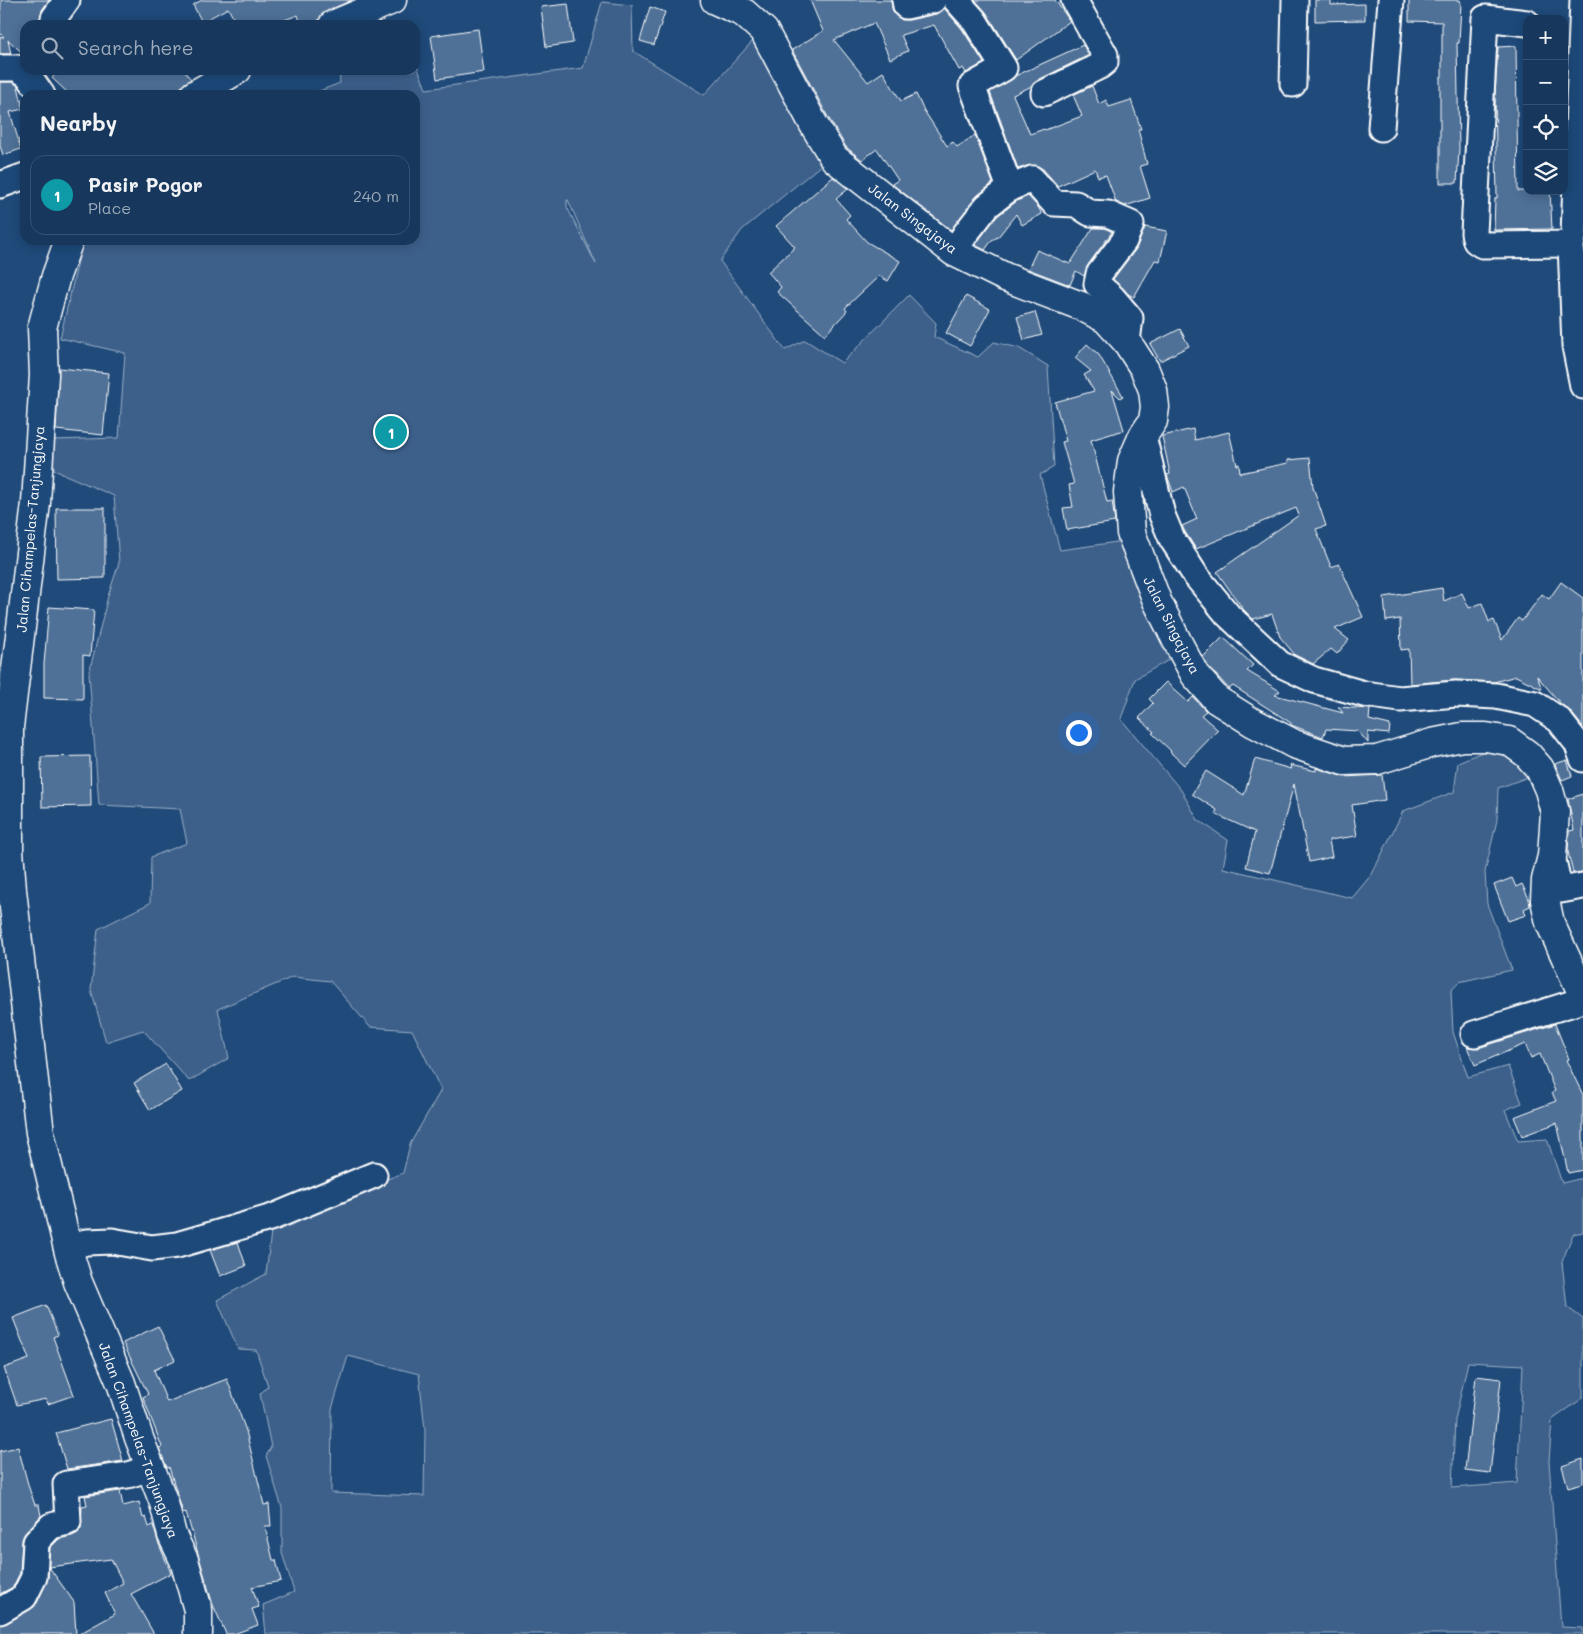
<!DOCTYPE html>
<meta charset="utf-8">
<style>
:root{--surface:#17385c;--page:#203f62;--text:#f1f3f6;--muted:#9eacbb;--line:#365272;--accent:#d6ab8b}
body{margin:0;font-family:Mali,sans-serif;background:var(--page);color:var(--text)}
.controls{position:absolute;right:15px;top:15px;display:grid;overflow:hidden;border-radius:10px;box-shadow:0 2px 12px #0003}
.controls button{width:45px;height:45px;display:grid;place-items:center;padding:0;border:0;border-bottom:1px solid var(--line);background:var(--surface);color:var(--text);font:25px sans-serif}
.you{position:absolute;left:1078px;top:732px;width:18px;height:18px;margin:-12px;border:4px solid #fff;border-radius:50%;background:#1a73e8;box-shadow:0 0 0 8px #1a73e833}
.badge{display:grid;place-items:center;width:32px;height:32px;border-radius:50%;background:var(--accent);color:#fff;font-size:16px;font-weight:700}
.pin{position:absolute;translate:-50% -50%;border:2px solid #fff;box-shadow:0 1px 5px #0006}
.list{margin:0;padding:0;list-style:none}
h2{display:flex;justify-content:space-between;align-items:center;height:65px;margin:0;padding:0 20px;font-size:21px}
h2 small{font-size:16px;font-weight:400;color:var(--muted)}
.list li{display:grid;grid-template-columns:32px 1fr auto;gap:15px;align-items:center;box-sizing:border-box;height:80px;margin:0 10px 10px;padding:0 10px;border:1px solid var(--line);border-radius:15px}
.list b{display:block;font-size:19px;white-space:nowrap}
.list p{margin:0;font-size:16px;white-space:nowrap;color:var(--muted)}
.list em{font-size:16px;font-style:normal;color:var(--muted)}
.icon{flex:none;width:28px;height:28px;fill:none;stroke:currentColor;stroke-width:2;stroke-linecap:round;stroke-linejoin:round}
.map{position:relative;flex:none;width:1583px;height:1634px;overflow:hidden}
.search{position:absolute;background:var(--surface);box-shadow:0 2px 12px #0003;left:20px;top:20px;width:400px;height:55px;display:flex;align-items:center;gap:12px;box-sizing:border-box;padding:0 18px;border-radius:15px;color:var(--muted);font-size:19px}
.panel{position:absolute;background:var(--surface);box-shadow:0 2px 12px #0003;left:20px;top:90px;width:400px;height:155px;border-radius:15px}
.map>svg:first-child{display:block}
.green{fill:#3c618b;stroke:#9eb0c5;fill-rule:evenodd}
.building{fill:#507197;stroke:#fff}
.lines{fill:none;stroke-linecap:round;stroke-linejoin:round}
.minor-casing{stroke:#fff;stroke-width:29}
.tertiary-casing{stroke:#fff;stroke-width:31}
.secondary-casing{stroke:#fff;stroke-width:31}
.minor{stroke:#1f4a7a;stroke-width:25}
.tertiary{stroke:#1f4a7a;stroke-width:28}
.secondary{stroke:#1f4a7a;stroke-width:28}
.labels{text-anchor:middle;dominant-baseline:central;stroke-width:4;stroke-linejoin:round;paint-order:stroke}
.street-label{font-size:14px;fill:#fff;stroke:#1f4a7a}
</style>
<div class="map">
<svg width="1583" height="1634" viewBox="0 0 1583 1634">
<rect width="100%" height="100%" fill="#1f4a7a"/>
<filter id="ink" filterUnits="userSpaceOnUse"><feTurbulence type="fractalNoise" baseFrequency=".02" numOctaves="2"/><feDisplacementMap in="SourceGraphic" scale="10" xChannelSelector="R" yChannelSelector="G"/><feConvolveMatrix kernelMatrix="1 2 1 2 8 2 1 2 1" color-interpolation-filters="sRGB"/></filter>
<g filter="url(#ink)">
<path class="green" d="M 602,2 L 632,5 L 633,51 L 704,95 L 757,36 L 826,161 L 742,230 L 720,261 L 785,350 L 805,340 L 842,363 L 909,295 L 936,323 L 934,337 L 978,357 L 994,342 L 1019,348 L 1048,366 L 1054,467 L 1040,475 L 1060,550 L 1124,541 L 1174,657 L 1135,679 L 1121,719 L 1181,790 L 1198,820 L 1228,840 L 1223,868 L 1352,898 L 1372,874 L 1403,811 L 1454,792 L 1458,762 L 1492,748 L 1520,759 L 1531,776 L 1498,788 L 1497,820 L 1485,872 L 1487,904 L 1512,970 L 1459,982 L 1451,991 L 1453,1032 L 1468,1077 L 1508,1066 L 1522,1103 L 1505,1110 L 1518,1141 L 1547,1139 L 1562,1183 L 1583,1178 L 1583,1232 L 1573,1234 L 1562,1262 L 1567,1307 L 1583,1319 L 1583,1398 L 1552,1420 L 1549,1461 L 1561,1627 L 1583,1628 L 1583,1634 L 266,1634 L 263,1605 L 294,1592 L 282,1553 L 282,1508 L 266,1456 L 271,1447 L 260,1394 L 268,1386 L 256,1350 L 238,1349 L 217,1300 L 266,1274 L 272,1223 L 403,1173 L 410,1144 L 441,1090 L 412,1030 L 370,1027 L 330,981 L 293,977 L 218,1009 L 229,1058 L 189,1081 L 143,1030 L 106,1042 L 91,990 L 98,929 L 150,903 L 151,857 L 187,843 L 180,809 L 99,805 L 89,673 L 108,596 L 119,563 L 114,496 L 54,470 L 52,440 L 119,438 L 125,353 L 60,338 L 83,240 L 415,240 L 415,95 L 309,95 L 340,83 L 339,70 L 415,70 L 415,61 L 426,89 L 583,68 ZM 567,200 L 568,200 L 596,264 L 567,207 ZM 348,1356 L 419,1374 L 425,1430 L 424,1496 L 331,1493 L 332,1409 ZM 1468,1362 L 1523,1365 L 1517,1483 L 1452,1488 L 1455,1420 Z"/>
<g class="building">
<path d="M 1,0 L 49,0 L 42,10 L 39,25 L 25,25 L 25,55 L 8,40 L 11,54 L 0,54 L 0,37 L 4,37 L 0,33 Z"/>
<path d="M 202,0 L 352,0 L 327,11 L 321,15 L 318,22 L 311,25 L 301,25 L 298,15 L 271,25 L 237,25 L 228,8 L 202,22 L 193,5 Z"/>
<path d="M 810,0 L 891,0 L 892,8 L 895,15 L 902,20 L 909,20 L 936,14 L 944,8 L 962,29 L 984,63 L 966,73 L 963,68 L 959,70 L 934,25 L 901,35 L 908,51 L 890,59 L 874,23 L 834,40 L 868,82 L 883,72 L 901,101 L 916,94 L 923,109 L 947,146 L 953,142 L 957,147 L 975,135 L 993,183 L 976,197 L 951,230 L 892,184 L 898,180 L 877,149 L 862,160 L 846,147 L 828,117 L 792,50 L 823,31 Z"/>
<path d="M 975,0 L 1055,0 L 1070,21 L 1016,60 L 986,12 Z"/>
<path d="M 1315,0 L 1331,0 L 1331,5 L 1365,4 L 1365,20 L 1315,21 Z"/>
<path d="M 1409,0 L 1460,0 L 1461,4 L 1459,43 L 1457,43 L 1459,149 L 1457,183 L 1440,183 L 1440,77 L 1442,77 L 1442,22 L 1409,21 Z"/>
<path d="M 568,4 L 573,43 L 546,47 L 541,7 Z"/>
<path d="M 650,7 L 665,12 L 654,45 L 640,41 Z"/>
<path d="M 478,29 L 484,72 L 437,79 L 431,36 Z"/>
<path d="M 1083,45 L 1089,55 L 1038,80 L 1032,86 L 1013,95 L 1030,134 L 1044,129 L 1045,130 L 1082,116 L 1073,95 L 1092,86 L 1099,104 L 1106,100 L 1109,107 L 1131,100 L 1141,129 L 1138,129 L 1147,164 L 1140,166 L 1150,198 L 1125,206 L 1116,202 L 1106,175 L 1098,177 L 1095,169 L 1058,186 L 1043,169 L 1036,165 L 1027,166 L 1018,169 L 990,92 L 1015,76 Z"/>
<path d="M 1516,46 L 1518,191 L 1550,191 L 1552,229 L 1494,230 L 1495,198 L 1497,198 L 1495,95 L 1498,47 Z"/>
<path d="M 59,70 L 183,70 L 191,79 L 181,87 L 178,95 L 70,95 L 52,78 Z"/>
<path d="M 0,82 L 13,82 L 18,86 L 23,109 L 10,112 L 21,149 L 3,155 L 0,146 Z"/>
<path d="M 833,177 L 848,189 L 836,199 L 850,215 L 846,219 L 867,242 L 900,261 L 888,281 L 879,276 L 845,308 L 847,311 L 825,335 L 777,292 L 781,287 L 768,272 L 795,247 L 776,226 Z"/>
<path d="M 1028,196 L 1038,207 L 1042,214 L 1022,225 L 1016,214 L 998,237 L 992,240 L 985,250 L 975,245 L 997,216 L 1017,201 Z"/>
<path d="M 1145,227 L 1167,231 L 1160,261 L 1155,260 L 1134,297 L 1128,294 L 1113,279 L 1136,249 Z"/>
<path d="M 1093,228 L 1105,228 L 1112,232 L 1088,265 L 1084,276 L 1076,271 L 1070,285 L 1028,269 L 1037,250 L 1070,264 Z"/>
<path d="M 966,296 L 990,309 L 970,346 L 946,333 Z"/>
<path d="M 1035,312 L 1042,335 L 1024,340 L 1017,317 Z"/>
<path d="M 1180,329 L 1189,346 L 1160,361 L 1150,344 Z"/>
<path d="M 1087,344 L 1099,355 L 1123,396 L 1120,398 L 1112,390 L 1124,430 L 1091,440 L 1107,502 L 1112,501 L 1115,522 L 1067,530 L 1063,508 L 1073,507 L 1069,485 L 1074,484 L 1062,442 L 1066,441 L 1055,402 L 1094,391 L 1084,375 L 1091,371 L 1075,358 Z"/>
<path d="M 59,368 L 109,373 L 103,435 L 56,430 Z"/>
<path d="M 1193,429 L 1195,440 L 1229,432 L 1237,465 L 1239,464 L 1240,473 L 1288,463 L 1288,460 L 1310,458 L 1313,487 L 1326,526 L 1316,529 L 1331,567 L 1339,564 L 1363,617 L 1335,629 L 1349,640 L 1337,654 L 1331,649 L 1313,664 L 1295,655 L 1280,637 L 1272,614 L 1253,619 L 1243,609 L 1217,572 L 1299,515 L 1296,508 L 1196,549 L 1185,532 L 1182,526 L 1197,519 L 1184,487 L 1173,492 L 1167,475 L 1170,474 L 1162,436 Z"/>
<path d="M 56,508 L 105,508 L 105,578 L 57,579 Z"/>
<path d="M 1561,582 L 1583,598 L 1583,727 L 1570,711 L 1561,704 L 1537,676 L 1542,689 L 1516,676 L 1494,682 L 1455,680 L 1410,684 L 1409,649 L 1401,650 L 1400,619 L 1386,621 L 1384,597 L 1442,588 L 1444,601 L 1462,593 L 1469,608 L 1482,603 L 1489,622 L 1494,620 L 1502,640 L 1518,618 L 1522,621 L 1542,594 L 1549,599 Z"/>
<path d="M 49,607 L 94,610 L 90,656 L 83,655 L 83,699 L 44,698 L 44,664 Z"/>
<path d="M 1223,637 L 1253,665 L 1247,671 L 1280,691 L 1275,695 L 1343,713 L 1338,707 L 1370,709 L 1369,720 L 1390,725 L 1389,734 L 1368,732 L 1368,743 L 1358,731 L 1326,729 L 1323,737 L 1291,725 L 1291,723 L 1233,686 L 1229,689 L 1208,666 L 1203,657 Z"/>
<path d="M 1166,682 L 1188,702 L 1193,697 L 1206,711 L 1201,715 L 1218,730 L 1184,765 L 1170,752 L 1171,751 L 1152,733 L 1154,732 L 1139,718 L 1153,703 L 1149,699 Z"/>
<path d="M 90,756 L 91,806 L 42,807 L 41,757 Z"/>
<path d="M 1255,759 L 1291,769 L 1290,765 L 1316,771 L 1316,768 L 1344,777 L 1382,775 L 1385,800 L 1352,805 L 1357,836 L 1329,840 L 1332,857 L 1309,862 L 1294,784 L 1270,873 L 1246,867 L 1255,832 L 1215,814 L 1217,810 L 1192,794 L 1206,771 L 1244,795 Z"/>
<path d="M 1567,760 L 1572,776 L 1562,780 L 1555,764 Z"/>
<path d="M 1583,794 L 1583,872 L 1573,873 L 1568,852 L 1569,831 L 1574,830 L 1568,799 Z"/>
<path d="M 1512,878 L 1516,887 L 1522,884 L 1529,899 L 1530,906 L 1524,909 L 1526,915 L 1508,921 L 1494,885 Z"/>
<path d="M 1555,1024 L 1569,1059 L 1566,1060 L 1583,1095 L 1583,1170 L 1568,1173 L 1557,1123 L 1522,1136 L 1514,1117 L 1556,1101 L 1552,1093 L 1555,1091 L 1540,1054 L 1531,1058 L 1525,1044 L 1475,1065 L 1467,1047 L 1478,1048 Z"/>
<path d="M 166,1064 L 182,1091 L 150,1110 L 134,1083 Z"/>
<path d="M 238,1242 L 246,1266 L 220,1276 L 210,1250 Z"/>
<path d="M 46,1305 L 58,1335 L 53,1337 L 74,1395 L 48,1404 L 46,1399 L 17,1405 L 4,1368 L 29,1359 L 13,1318 Z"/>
<path d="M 158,1326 L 175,1360 L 154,1370 L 167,1402 L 227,1379 L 246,1431 L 264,1505 L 269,1504 L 271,1526 L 265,1526 L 273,1560 L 276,1560 L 281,1581 L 252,1587 L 259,1607 L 252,1609 L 258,1625 L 234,1634 L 226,1634 L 213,1605 L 186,1512 L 183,1513 L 169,1467 L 167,1468 L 159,1448 L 162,1447 L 143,1397 L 148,1394 L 123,1343 Z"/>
<path d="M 1476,1376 L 1501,1379 L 1490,1473 L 1465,1470 Z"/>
<path d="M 111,1419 L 123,1461 L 67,1469 L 56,1433 Z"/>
<path d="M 18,1447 L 29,1488 L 35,1505 L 39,1505 L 41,1516 L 26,1532 L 22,1541 L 20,1573 L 13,1587 L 0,1594 L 0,1451 Z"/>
<path d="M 1583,1459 L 1583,1483 L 1568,1487 L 1562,1466 Z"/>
<path d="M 120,1491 L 123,1506 L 139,1502 L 143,1518 L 146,1517 L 149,1527 L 153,1525 L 158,1542 L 171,1573 L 131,1594 L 154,1634 L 79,1634 L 115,1614 L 105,1593 L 123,1583 L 111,1559 L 49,1567 L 74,1602 L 76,1634 L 0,1634 L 0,1625 L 7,1623 L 31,1609 L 37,1603 L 48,1578 L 50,1548 L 59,1539 L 72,1536 L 78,1533 L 81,1528 L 82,1506 L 87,1505 L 85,1496 Z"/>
</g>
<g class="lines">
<g class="minor-casing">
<g id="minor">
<path d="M 905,0 L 906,6 L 933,0"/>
<path d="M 956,0 L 974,20 L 1004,68 L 972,86 L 1010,188 L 1032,179 L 1054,203 L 1076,204 L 1090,213 L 1108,214 L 1131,224 L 1124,241 L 1099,274 L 1097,284 L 1113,298 L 1130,318 L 1127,342"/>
<path d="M 1527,23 L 1485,18 L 1474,233 L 1476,241 L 1482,245 L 1571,244 L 1574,234 L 1583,0"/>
<path d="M 53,25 L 54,18 L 67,0"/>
<path d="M 0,68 L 17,68 L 28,75 L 42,95"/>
<path d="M 1293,84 L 1295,0"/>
<path d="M 1044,93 L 1100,66 L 1105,62 L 1105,55 L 1074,0"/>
<path d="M 1381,128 L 1391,0"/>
<path d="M 0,185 L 25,176"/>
<path d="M 1571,244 L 1575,346 L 1583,386"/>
<path d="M 954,252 L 966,233 L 987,206 L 1010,188"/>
<path d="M 1143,436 L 1162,515 L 1172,539 L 1196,576 L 1228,615 L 1280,664 L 1314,680 L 1364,694 L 1400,699 L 1456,694 L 1496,696 L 1535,704 L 1559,720 L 1577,743 L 1583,759"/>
<path d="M 1552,856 L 1559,887 L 1561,890 L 1583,886"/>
<path d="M 1474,1034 L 1583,1000"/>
<path d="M 67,1248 L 86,1242 L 112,1241 L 152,1248 L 177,1245 L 273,1217 L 374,1175"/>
<path d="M 0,1611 L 24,1597 L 34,1577 L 36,1542 L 51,1526 L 68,1522 L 66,1484 L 128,1475 L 150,1468"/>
</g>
</g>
<g class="tertiary-casing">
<path id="tertiary" d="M 715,0 L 744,13 L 764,31 L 814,125 L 834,158 L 954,252 L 1005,277 L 1081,306 L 1106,319 L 1127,342 L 1145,370 L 1153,390 L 1155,407 L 1153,421 L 1143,436 L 1132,461 L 1128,492 L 1131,533 L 1157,601 L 1177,641 L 1195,675 L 1217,700 L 1252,722 L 1294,744 L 1344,761 L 1377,760 L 1432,743 L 1462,737 L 1486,737 L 1509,741 L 1527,754 L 1540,769 L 1549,790 L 1555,812 L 1552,856 L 1546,880 L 1545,900 L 1550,923 L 1583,995"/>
</g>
<g class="secondary-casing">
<g id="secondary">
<path d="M 333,25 L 392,0"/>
<path d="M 194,95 L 237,70"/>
<path d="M 69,240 L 56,276 L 42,328 L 44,375 L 36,503 L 9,727 L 9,850 L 12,890 L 40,1133 L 69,1253 L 78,1282 L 121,1383 L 139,1438 L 164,1503 L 172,1535 L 184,1560 L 198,1610 L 198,1634"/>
</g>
</g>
<use href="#minor" class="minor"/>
<use href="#tertiary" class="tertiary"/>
<use href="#secondary" class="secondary"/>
</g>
</g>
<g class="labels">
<g class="street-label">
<text transform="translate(913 218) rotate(37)">Jalan Singajaya</text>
<text transform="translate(30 529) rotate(-85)">Jalan Cihampelas-Tanjungjaya</text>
<text transform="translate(1172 625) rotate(63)">Jalan Singajaya</text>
<text transform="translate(139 1440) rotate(70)">Jalan Cihampelas-Tanjungjaya</text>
</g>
</g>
</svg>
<div class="controls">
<button>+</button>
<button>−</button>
<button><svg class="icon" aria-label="locate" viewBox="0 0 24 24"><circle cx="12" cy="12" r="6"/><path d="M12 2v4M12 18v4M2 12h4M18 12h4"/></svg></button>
<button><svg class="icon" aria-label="layers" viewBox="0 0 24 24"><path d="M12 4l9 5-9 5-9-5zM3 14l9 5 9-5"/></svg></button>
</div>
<div class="you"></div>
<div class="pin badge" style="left:391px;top:432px;background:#0f9aa8">1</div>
<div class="search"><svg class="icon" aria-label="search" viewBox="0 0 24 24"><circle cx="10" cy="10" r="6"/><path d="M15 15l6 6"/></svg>Search here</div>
<section class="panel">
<h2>Nearby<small></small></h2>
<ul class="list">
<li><span class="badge" style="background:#0f9aa8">1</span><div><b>Pasir Pogor</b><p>Place</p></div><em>240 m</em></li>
</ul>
</section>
</div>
